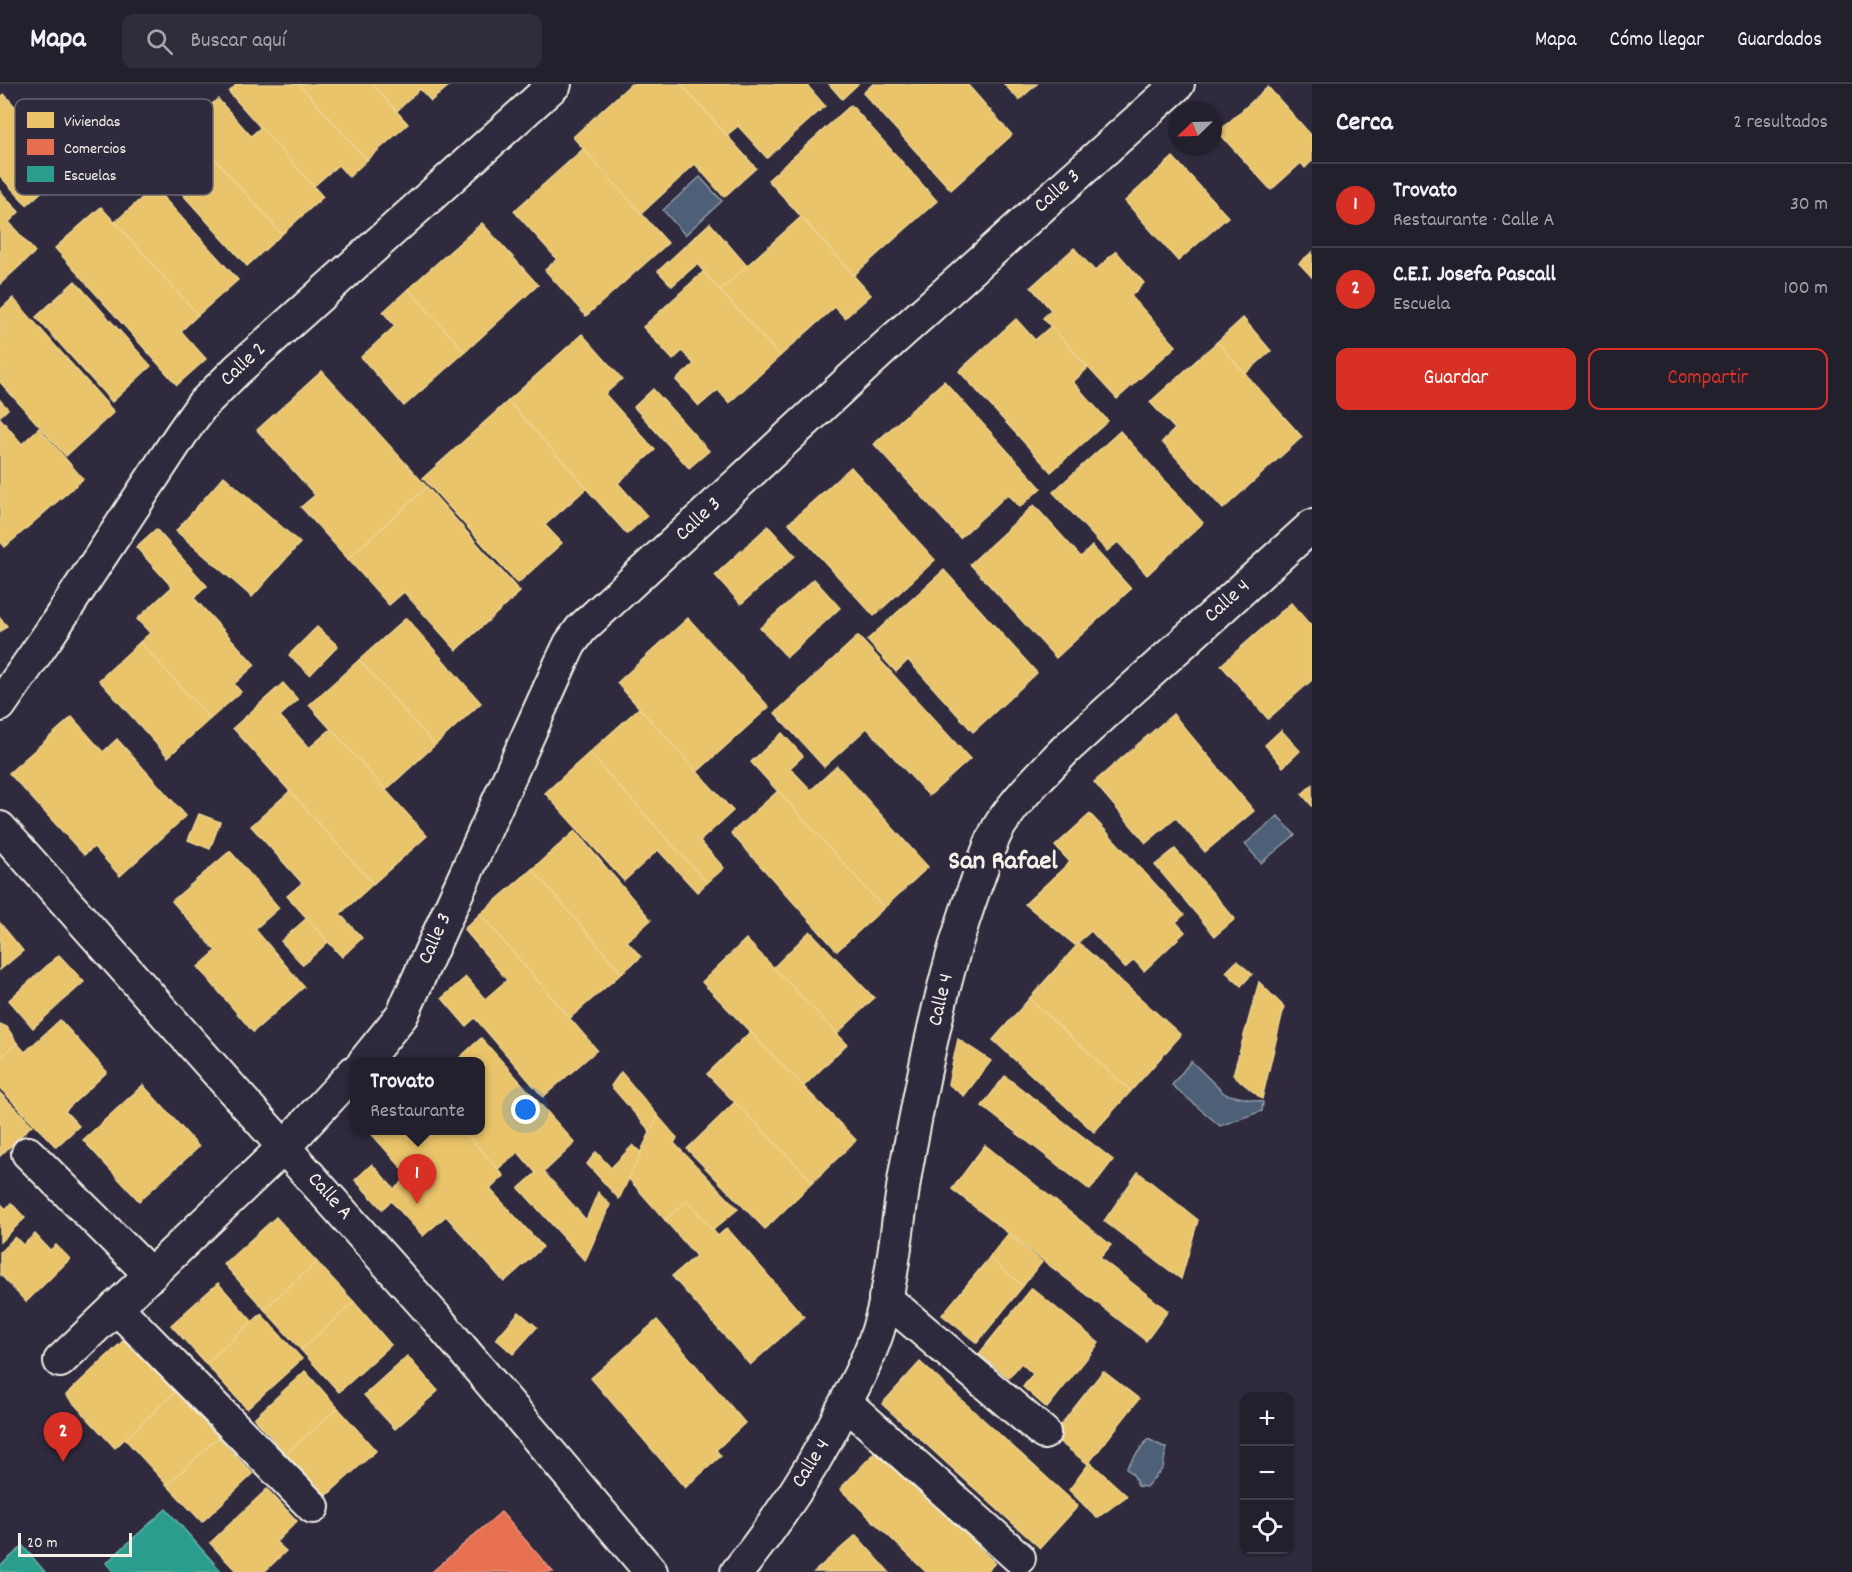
<!DOCTYPE html>
<html lang="es">
<meta charset="utf-8">
<style>
:root{--surface:#23202e;--page:#2f2d3a;--text:#f1f3f6;--muted:#a3a3aa;--line:#403e4a;--accent:#d93025}
body{margin:0;font-family:Dekko,sans-serif;background:var(--page);color:var(--text)}
.controls{position:absolute;right:18px;bottom:18px;display:grid;overflow:hidden;border-radius:12px;box-shadow:0 2px 4px #0004}
.controls button{width:54px;height:54px;display:grid;place-items:center;padding:0;border:0;border-bottom:2px solid var(--line);background:var(--surface);color:var(--text);font:30px sans-serif}
.compass{position:absolute;left:1168px;top:18px;width:54px;height:54px;border-radius:50%;background:var(--surface);box-shadow:0 2px 4px #0004;rotate:247deg}
.scale{position:absolute;left:18px;bottom:15px;width:114px;box-sizing:border-box;padding-left:6px;border:3px solid #f4f1e8;border-top:0;font-size:16px;line-height:21px;white-space:nowrap;color:#f4f1e8;-webkit-text-stroke:4px #2f2a3d;paint-order:stroke}
.you{position:absolute;left:526px;top:1026px;width:21px;height:21px;margin:-15px;border:4px solid #fff;border-radius:50%;background:#1a73e8;box-shadow:0 0 0 9px #1a73e833}
.badge{display:grid;place-items:center;width:39px;height:39px;border-radius:50%;background:var(--accent);color:#fff;font-size:20px;font-weight:700}
.pin{position:absolute;translate:-50% -50px;filter:drop-shadow(0 2px 3px #0008)}
.pin::after{content:'';position:absolute;top:32px;width:21px;height:18px;background:inherit;clip-path:polygon(0 0,100% 0,50% 100%)}
.popup{position:absolute;left:350px;top:973px;width:135px;height:78px;box-sizing:border-box;display:grid;place-content:center;border-radius:12px;background:var(--surface);filter:drop-shadow(0 2px 4px #0005);font-size:20px;white-space:nowrap;color:var(--muted)}
.popup b{font-size:22px;color:var(--text)}
.popup::after{content:'';position:absolute;left:50%;top:100%;margin-left:-12px;border:12px solid transparent;border-top-color:var(--surface)}
.list{margin:0;padding:0;list-style:none}
h2{display:flex;justify-content:space-between;align-items:center;height:78px;margin:0;padding:0 24px;font-size:26px}
h2 small{font-size:20px;font-weight:400;color:var(--muted)}
.list li{display:grid;grid-template-columns:39px 1fr auto;gap:18px;align-items:center;box-sizing:border-box;height:84px;padding:0 24px;border-top:2px solid var(--line)}
.list b{display:block;font-size:22px;white-space:nowrap}
.list p{margin:0;font-size:20px;white-space:nowrap;color:var(--muted)}
.list em{font-size:20px;font-style:normal;color:var(--muted)}
.actions{display:flex;gap:12px;padding:18px 24px}
.actions a{flex:1;padding:14px 0;border:2px solid var(--accent);border-radius:12px;text-align:center;font-size:21px;color:var(--accent)}
.actions .main{background:var(--accent);color:#fff}
.icon{flex:none;width:33px;height:33px;fill:none;stroke:currentColor;stroke-width:2;stroke-linecap:round;stroke-linejoin:round}
.map{position:relative;flex:none;width:1312px;height:1488px;overflow:hidden}
header{display:flex;align-items:center;gap:36px;box-sizing:border-box;height:84px;padding:0 30px;background:var(--surface);border-bottom:2px solid var(--line)}
header strong{font-size:28px}
nav{display:flex;gap:33px;margin-inline-start:auto;font-size:21px}
.search{width:420px;height:54px;background:var(--page);display:flex;align-items:center;gap:15px;box-sizing:border-box;padding:0 21px;border-radius:12px;color:var(--muted);font-size:22px}
main{display:flex}
aside{flex:1;background:var(--surface)}
.map>svg:first-child{display:block}
.water{fill:#4d6178;stroke:#909ba5;stroke-width:1.5}
.homes{fill:#e9c46a;stroke:#ecd290;stroke-width:1.5}
.shops{fill:#e76f51;stroke:#eb967e;stroke-width:1.5}
.schools{fill:#2a9d8f;stroke:#67b6aa;stroke-width:1.5}
.lines{fill:none;stroke-linecap:round;stroke-linejoin:round}
.street-casing{stroke:#f4f1e8;stroke-width:36}
.street{stroke:#2f2a3d;stroke-width:32}
.labels{text-anchor:middle;dominant-baseline:central;stroke-width:6;stroke-linejoin:round;paint-order:stroke}
.street-label{font-size:21px;fill:#f4f1e8;stroke:#2f2a3d}
.district-label{font-size:27px;font-weight:bold;fill:#f4f1e8;stroke:#2f2a3d}
.key{fill:#2f2a3d;stroke:#6a6670;stroke-width:1.5}
.key-label{font-size:16px;fill:#f4f1e8}
</style>
<header>
<strong>Mapa</strong>
<div class="search"><svg class="icon" aria-label="search" viewBox="0 0 24 24"><circle cx="10" cy="10" r="6"/><path d="M15 15l6 6"/></svg>Buscar aquí</div>
<nav><a>Mapa</a><a>Cómo llegar</a><a>Guardados</a></nav>
</header>
<main>
<div class="map">
<svg width="1312" height="1488" viewBox="0 0 1312 1488">
<rect width="100%" height="100%" fill="#2f2a3d"/>
<filter id="ink" filterUnits="userSpaceOnUse"><feTurbulence type="fractalNoise" baseFrequency=".0167" numOctaves="2"/><feDisplacementMap in="SourceGraphic" scale="12" xChannelSelector="R" yChannelSelector="G"/><feConvolveMatrix kernelMatrix="1 2 1 2 8 2 1 2 1" color-interpolation-filters="sRGB"/></filter>
<g filter="url(#ink)">
<g class="water">
<path d="M 700,93 L 722,117 L 685,151 L 663,126 Z"/>
<path d="M 1278,732 L 1295,751 L 1261,779 L 1245,760 Z"/>
<path d="M 1191,977 L 1225,1010 L 1263,1018 L 1262,1027 L 1220,1042 L 1172,1001 Z"/>
<path d="M 1148,1355 L 1166,1364 L 1163,1384 L 1146,1403 L 1138,1402 L 1134,1392 L 1126,1384 Z"/>
</g>
<g class="homes">
<path d="M 237,0 L 299,0 L 367,76 L 349,93 L 338,81 L 313,103 L 229,8 Z"/>
<path d="M 299,0 L 372,0 L 408,40 L 367,76 Z"/>
<path d="M 372,0 L 451,0 L 431,17 L 420,5 L 397,27 Z"/>
<path d="M 631,0 L 681,0 L 756,84 L 724,113 L 695,80 L 641,130 L 573,53 Z"/>
<path d="M 681,0 L 806,0 L 825,22 L 767,74 L 738,42 L 727,51 Z"/>
<path d="M 829,0 L 858,0 L 842,15 Z"/>
<path d="M 873,0 L 967,0 L 1012,51 L 951,106 L 863,9 Z"/>
<path d="M 1004,0 L 1037,0 L 1019,16 Z"/>
<path d="M 1268,3 L 1312,52 L 1312,77 L 1305,84 L 1301,79 L 1271,106 L 1218,48 Z"/>
<path d="M 4,10 L 69,83 L 27,121 L 0,92 L 0,14 Z"/>
<path d="M 218,15 L 251,52 L 261,43 L 323,113 L 282,150 L 186,43 Z"/>
<path d="M 851,21 L 937,117 L 854,191 L 768,96 Z"/>
<path d="M 203,62 L 282,150 L 247,182 L 168,94 Z"/>
<path d="M 583,65 L 668,159 L 586,232 L 545,186 L 557,175 L 514,127 Z"/>
<path d="M 1173,73 L 1228,133 L 1178,177 L 1125,117 Z"/>
<path d="M 154,103 L 238,196 L 198,231 L 115,138 Z"/>
<path d="M 0,107 L 19,128 L 9,138 L 35,168 L 0,200 Z"/>
<path d="M 101,123 L 198,231 L 181,247 L 206,275 L 177,301 L 55,164 Z"/>
<path d="M 801,133 L 871,211 L 845,234 L 835,223 L 780,272 L 720,206 Z"/>
<path d="M 482,139 L 538,201 L 465,268 L 408,205 Z"/>
<path d="M 710,139 L 747,182 L 720,206 L 697,180 L 672,202 L 658,187 Z"/>
<path d="M 1074,164 L 1095,187 L 1116,167 L 1144,199 L 1131,212 L 1176,262 L 1117,315 L 1043,234 L 1051,226 L 1031,203 Z"/>
<path d="M 1312,168 L 1312,193 L 1299,179 Z"/>
<path d="M 703,188 L 780,272 L 729,319 L 718,306 L 699,322 L 676,296 L 694,280 L 682,267 L 673,276 L 643,243 Z"/>
<path d="M 75,197 L 151,282 L 112,318 L 36,233 Z"/>
<path d="M 408,205 L 465,268 L 404,322 L 361,273 L 395,242 L 383,228 Z"/>
<path d="M 13,214 L 114,328 L 66,372 L 0,298 L 0,226 Z"/>
<path d="M 1243,234 L 1271,267 L 1245,290 L 1217,258 Z"/>
<path d="M 1016,235 L 1035,256 L 1051,242 L 1088,284 L 1073,298 L 1108,337 L 1051,388 L 959,287 Z"/>
<path d="M 582,250 L 622,295 L 605,310 L 655,366 L 618,399 L 647,432 L 627,450 L 508,317 Z"/>
<path d="M 1217,258 L 1302,353 L 1223,425 L 1162,358 L 1175,345 L 1150,318 Z"/>
<path d="M 322,287 L 427,403 L 348,475 L 301,423 L 315,411 L 257,346 Z"/>
<path d="M 944,297 L 1041,404 L 1020,423 L 1008,410 L 960,454 L 874,360 Z"/>
<path d="M 653,305 L 709,367 L 689,384 L 634,323 Z"/>
<path d="M 0,316 L 8,325 L 0,332 Z"/>
<path d="M 508,317 L 587,404 L 545,441 L 562,459 L 518,499 L 423,394 Z"/>
<path d="M 0,334 L 22,360 L 39,344 L 83,395 L 5,463 L 0,457 Z"/>
<path d="M 1120,347 L 1203,439 L 1147,491 L 1118,458 L 1107,467 L 1053,408 Z"/>
<path d="M 851,383 L 935,476 L 874,532 L 789,439 Z"/>
<path d="M 224,392 L 300,459 L 252,513 L 176,447 Z"/>
<path d="M 427,403 L 520,508 L 456,566 L 404,508 L 389,521 L 348,475 Z"/>
<path d="M 1034,421 L 1081,473 L 1092,462 L 1131,505 L 1056,574 L 970,480 Z"/>
<path d="M 768,442 L 795,472 L 741,520 L 715,491 Z"/>
<path d="M 156,445 L 207,502 L 194,514 L 255,581 L 234,600 L 241,608 L 210,635 L 140,558 L 150,549 L 137,535 L 172,503 L 136,463 Z"/>
<path d="M 944,486 L 1037,589 L 973,648 L 908,576 L 896,588 L 867,556 Z"/>
<path d="M 814,495 L 840,524 L 787,573 L 760,544 Z"/>
<path d="M 1291,519 L 1312,543 L 1312,596 L 1268,635 L 1221,581 Z"/>
<path d="M 0,534 L 7,542 L 0,548 Z"/>
<path d="M 406,534 L 481,619 L 435,661 L 359,576 Z"/>
<path d="M 688,534 L 769,623 L 697,688 L 617,599 Z"/>
<path d="M 317,543 L 338,562 L 310,591 L 289,571 Z"/>
<path d="M 858,552 L 970,675 L 929,712 L 867,644 L 824,683 L 775,629 Z"/>
<path d="M 140,558 L 210,635 L 168,673 L 99,596 Z"/>
<path d="M 359,576 L 435,661 L 386,706 L 309,621 Z"/>
<path d="M 283,599 L 298,616 L 280,632 L 309,664 L 331,645 L 427,752 L 373,800 L 233,644 Z"/>
<path d="M 639,624 L 733,727 L 700,757 L 724,784 L 707,799 L 589,669 Z"/>
<path d="M 1173,630 L 1254,727 L 1205,768 L 1176,734 L 1146,759 L 1094,698 Z"/>
<path d="M 72,633 L 103,668 L 117,655 L 186,732 L 120,792 L 94,763 L 84,771 L 9,689 Z"/>
<path d="M 1281,646 L 1300,667 L 1283,683 L 1265,661 Z"/>
<path d="M 782,649 L 803,672 L 790,684 L 811,706 L 837,682 L 928,783 L 884,824 L 751,678 Z"/>
<path d="M 589,669 L 707,799 L 697,808 L 658,766 L 624,797 L 545,709 Z"/>
<path d="M 1312,701 L 1312,722 L 1302,710 Z"/>
<path d="M 290,707 L 373,800 L 340,830 L 362,854 L 342,873 L 287,812 L 302,799 L 251,742 Z"/>
<path d="M 778,707 L 884,824 L 837,867 L 731,749 Z"/>
<path d="M 199,730 L 220,738 L 210,765 L 188,756 Z"/>
<path d="M 1090,730 L 1184,831 L 1176,838 L 1185,848 L 1144,887 L 1134,876 L 1125,884 L 1091,847 L 1075,861 L 1025,820 L 1070,778 L 1055,762 Z"/>
<path d="M 575,747 L 651,836 L 627,857 L 641,873 L 622,889 L 532,785 Z"/>
<path d="M 1175,765 L 1235,835 L 1215,852 L 1155,781 Z"/>
<path d="M 230,767 L 279,824 L 255,845 L 304,903 L 253,948 L 198,883 L 216,867 L 172,817 Z"/>
<path d="M 532,785 L 622,889 L 570,934 L 480,830 Z"/>
<path d="M 480,830 L 597,966 L 543,1013 L 475,934 L 466,942 L 442,914 L 466,893 L 485,915 L 507,896 L 464,845 Z"/>
<path d="M 307,834 L 328,858 L 303,881 L 281,857 Z"/>
<path d="M 0,839 L 23,867 L 0,886 Z"/>
<path d="M 810,847 L 874,914 L 837,950 L 773,884 Z"/>
<path d="M 746,855 L 847,960 L 803,1003 L 702,898 Z"/>
<path d="M 1079,859 L 1181,951 L 1131,1007 L 1029,915 Z"/>
<path d="M 59,871 L 84,898 L 33,944 L 9,916 Z"/>
<path d="M 1237,877 L 1252,890 L 1241,902 L 1226,888 Z"/>
<path d="M 1259,898 L 1284,923 L 1262,1015 L 1233,991 Z"/>
<path d="M 1029,915 L 1131,1007 L 1094,1048 L 993,956 Z"/>
<path d="M 60,936 L 107,988 L 65,1027 L 79,1042 L 56,1063 L 0,1004 L 0,974 L 17,959 L 25,968 Z"/>
<path d="M 0,940 L 7,943 L 17,959 L 0,974 Z"/>
<path d="M 750,948 L 856,1056 L 813,1098 L 707,990 Z"/>
<path d="M 481,954 L 575,1059 L 544,1088 L 586,1136 L 598,1108 L 610,1121 L 585,1177 L 519,1104 L 536,1089 L 518,1068 L 498,1085 L 463,1046 L 480,1046 L 480,978 L 455,978 Z"/>
<path d="M 958,955 L 991,977 L 964,1012 L 948,1000 Z"/>
<path d="M 621,988 L 658,1032 L 651,1048 L 611,1002 Z"/>
<path d="M 1005,992 L 1113,1076 L 1090,1106 L 982,1022 Z"/>
<path d="M 143,1001 L 199,1063 L 139,1117 L 83,1056 Z"/>
<path d="M 0,1009 L 32,1041 L 0,1072 Z"/>
<path d="M 735,1018 L 813,1098 L 765,1145 L 687,1065 Z"/>
<path d="M 658,1032 L 677,1054 L 674,1059 L 738,1125 L 713,1146 L 687,1117 L 665,1136 L 628,1094 Z"/>
<path d="M 368,1046 L 463,1046 L 504,1092 L 490,1105 L 543,1163 L 504,1198 L 446,1132 L 423,1152 L 391,1117 L 382,1125 L 355,1096 L 372,1080 L 394,1105 L 409,1092 Z"/>
<path d="M 633,1061 L 641,1069 L 619,1115 L 587,1080 L 596,1068 L 611,1084 Z"/>
<path d="M 985,1061 L 1111,1161 L 1100,1174 L 1168,1227 L 1146,1257 L 952,1105 Z"/>
<path d="M 1138,1088 L 1198,1136 L 1181,1195 L 1104,1137 Z"/>
<path d="M 687,1117 L 718,1152 L 727,1144 L 804,1233 L 750,1281 L 672,1192 L 696,1172 L 665,1136 Z"/>
<path d="M 0,1119 L 6,1125 L 11,1119 L 25,1134 L 0,1158 Z"/>
<path d="M 276,1133 L 317,1178 L 264,1225 L 224,1180 Z"/>
<path d="M 35,1150 L 50,1166 L 56,1161 L 70,1175 L 26,1218 L 0,1190 L 0,1168 L 15,1153 L 23,1161 Z"/>
<path d="M 1008,1150 L 1042,1178 L 1023,1202 L 989,1174 Z"/>
<path d="M 989,1174 L 1023,1202 L 977,1259 L 942,1231 Z"/>
<path d="M 317,1178 L 354,1218 L 301,1266 L 264,1225 Z"/>
<path d="M 218,1199 L 252,1237 L 206,1280 L 171,1241 Z"/>
<path d="M 1032,1204 L 1099,1259 L 1047,1324 L 1023,1303 L 1033,1290 L 1021,1279 L 1009,1294 L 979,1270 Z"/>
<path d="M 354,1218 L 391,1261 L 339,1308 L 301,1266 Z"/>
<path d="M 519,1228 L 537,1243 L 513,1270 L 496,1255 Z"/>
<path d="M 261,1230 L 302,1275 L 247,1325 L 206,1280 Z"/>
<path d="M 657,1236 L 745,1339 L 716,1366 L 721,1372 L 685,1404 L 591,1294 Z"/>
<path d="M 126,1254 L 175,1308 L 115,1364 L 66,1311 Z"/>
<path d="M 407,1272 L 438,1307 L 395,1345 L 364,1311 Z"/>
<path d="M 920,1278 L 1078,1422 L 1040,1464 L 882,1320 Z"/>
<path d="M 305,1287 L 338,1324 L 286,1370 L 254,1334 Z"/>
<path d="M 1103,1287 L 1139,1315 L 1088,1380 L 1052,1352 Z"/>
<path d="M 175,1308 L 218,1353 L 167,1401 L 125,1355 Z"/>
<path d="M 338,1324 L 376,1367 L 325,1413 L 286,1370 Z"/>
<path d="M 218,1353 L 253,1390 L 202,1438 L 167,1401 Z"/>
<path d="M 878,1365 L 995,1479 L 986,1488 L 926,1488 L 840,1405 Z"/>
<path d="M 1090,1378 L 1127,1412 L 1097,1434 L 1069,1406 Z"/>
<path d="M 267,1405 L 297,1437 L 276,1458 L 286,1467 L 264,1488 L 237,1488 L 210,1459 Z"/>
<path d="M 856,1451 L 889,1488 L 814,1488 Z"/>
</g>
<path class="shops" d="M 501,1428 L 553,1488 L 432,1488 Z"/>
<g class="schools">
<path d="M 166,1425 L 222,1488 L 114,1488 L 106,1479 Z"/>
<path d="M 23,1462 L 45,1488 L 0,1488 L 0,1482 Z"/>
</g>
<g class="lines">
<g class="street-casing">
<g id="street">
<path d="M 0,621 L 50,549 L 182,349 L 202,321 L 237,286 L 555,0"/>
<path d="M 0,744 L 436,1234 L 651,1488"/>
<path d="M 364,978 L 402,931 L 559,583 L 570,560 L 581,545 L 892,257 L 1178,0"/>
<path d="M 28,1069 L 151,1191"/>
<path d="M 885,1214 L 1044,1349"/>
<path d="M 116,1223 L 313,1423"/>
<path d="M 60,1277 L 284,1063 L 354,988"/>
<path d="M 846,1319 L 1019,1474"/>
<path d="M 737,1488 C 781,1434 819,1374 849,1312 C 860,1291 871,1269 878,1246 C 894,1194 897,1138 906,1085 C 923,992 941,897 973,808 C 982,786 988,761 1000,741 C 1018,713 1043,689 1066,665 L 1312,442"/>
</g>
</g>
<use href="#street" class="street"/>
</g>
</g>
<g class="labels">
<g class="street-label">
<text transform="translate(1058 108) rotate(-42)">Calle 3</text>
<text transform="translate(244 281) rotate(-43)">Calle 2</text>
<text transform="translate(699 436) rotate(-43)">Calle 3</text>
<text transform="translate(1228 518) rotate(-42)">Calle 4</text>
<text transform="translate(436 855) rotate(-66)">Calle 3</text>
<text transform="translate(942 916) rotate(-77)">Calle 4</text>
<text transform="translate(329 1113) rotate(48)">Calle A</text>
<text transform="translate(812 1380) rotate(-58)">Calle 4</text>
</g>
<g class="district-label">
<text x="1003" y="778">San Rafael</text>
</g>
</g>
<rect x="15" y="15" width="198" height="96" rx="9" class="key"/>
<rect x="27" y="28" width="27" height="16" fill="#e9c46a"/>
<rect x="27" y="55" width="27" height="16" fill="#e76f51"/>
<rect x="27" y="82" width="27" height="16" fill="#2a9d8f"/>
<g class="key-label">
<text x="64" y="42">Viviendas</text>
<text x="64" y="69">Comercios</text>
<text x="64" y="96">Escuelas</text>
</g>
</svg>
<div class="controls">
<button>+</button>
<button>−</button>
<button><svg class="icon" aria-label="locate" viewBox="0 0 24 24"><circle cx="12" cy="12" r="6"/><path d="M12 2v4M12 18v4M2 12h4M18 12h4"/></svg></button>
</div>
<svg class="compass" viewBox="-18 -18 36 36"><path d="M0-13l5 13h-10z" fill="#e53935"/><path d="M0 13l5-13h-10z" fill="#a3a3aa"/></svg>
<div class="scale">20 m</div>
<div class="you"></div>
<div class="pin badge" style="left:417px;top:1120px">1</div>
<div class="popup"><b>Trovato</b>Restaurante</div>
<div class="pin badge" style="left:63px;top:1378px">2</div>
</div>
<aside>
<h2>Cerca<small>2 resultados</small></h2>
<ul class="list">
<li><span class="badge">1</span><div><b>Trovato</b><p>Restaurante · Calle A</p></div><em>30 m</em></li>
<li><span class="badge">2</span><div><b>C.E.I. Josefa Pascall</b><p>Escuela</p></div><em>100 m</em></li>
</ul>
<div class="actions"><a class="main">Guardar</a><a>Compartir</a></div>
</aside>
</main>
